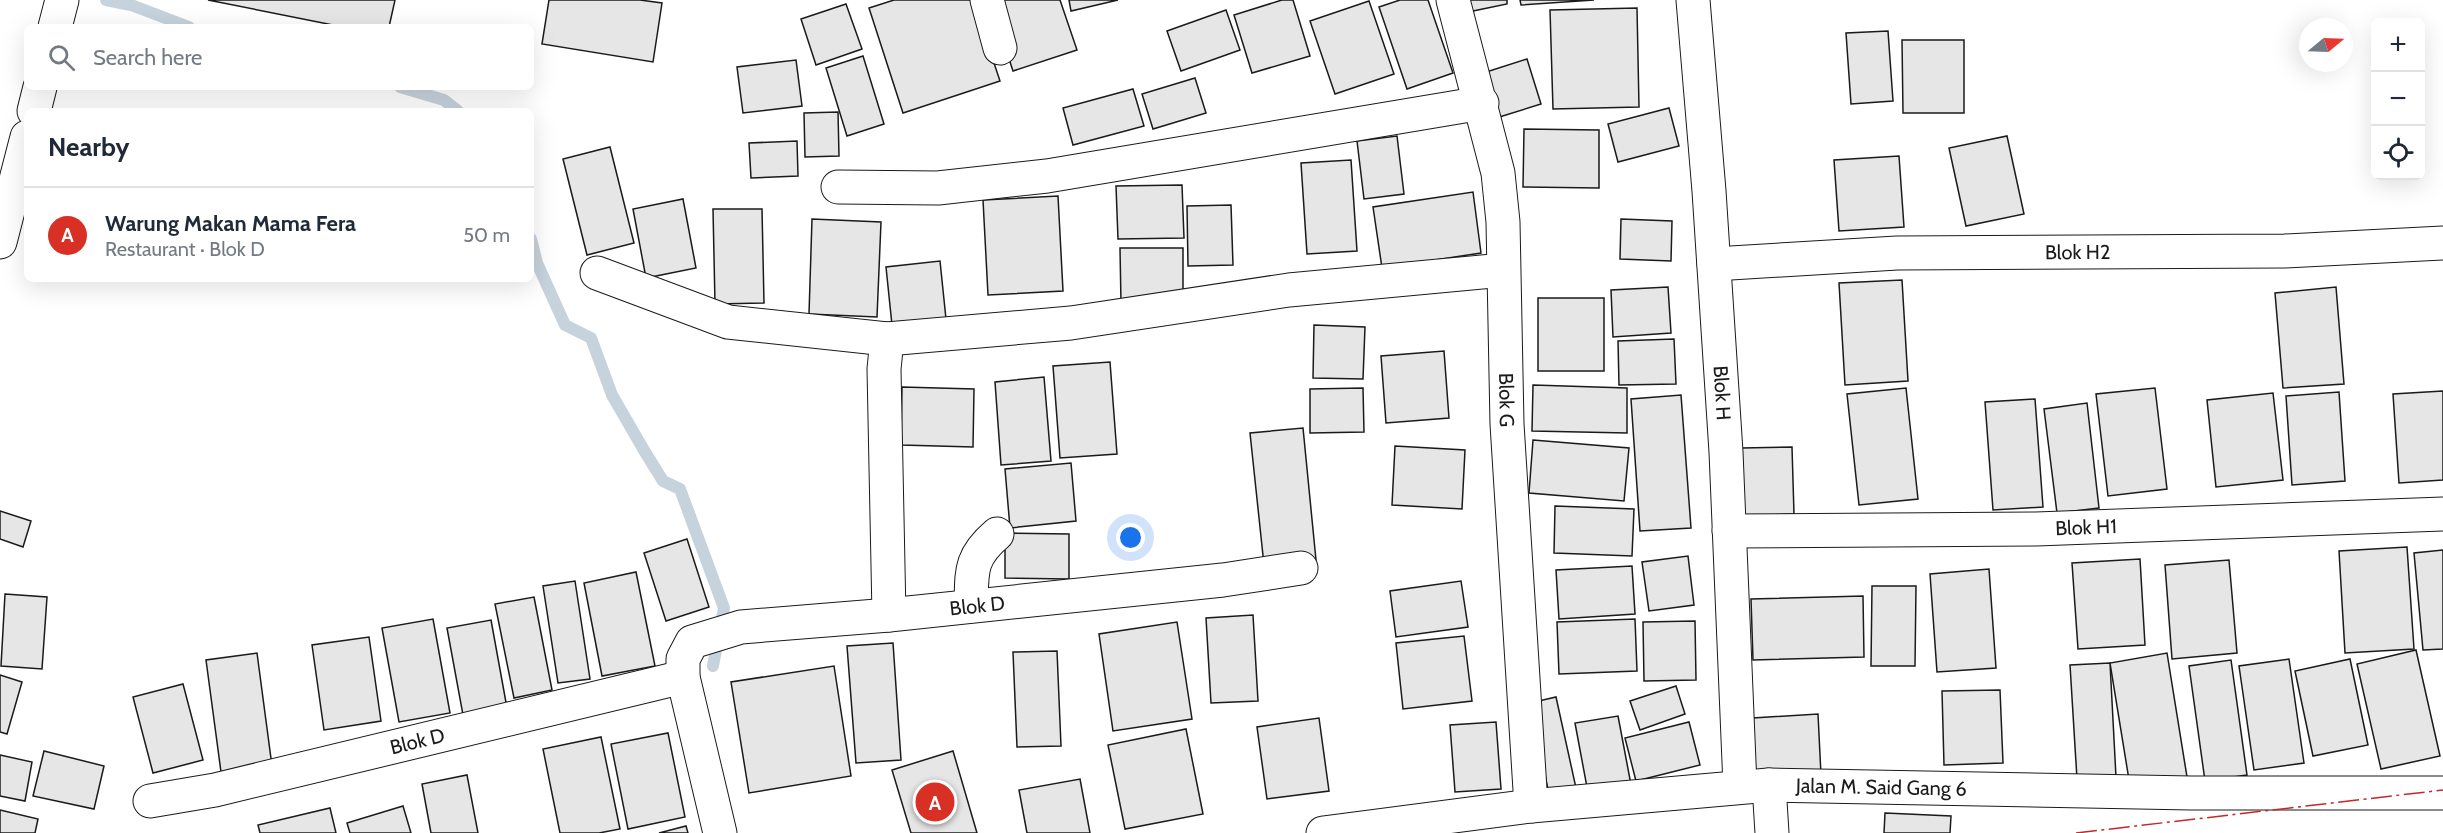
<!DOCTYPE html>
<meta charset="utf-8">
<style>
:root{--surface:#fff;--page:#f2f2f3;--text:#1f2937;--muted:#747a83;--line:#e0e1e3;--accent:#d93025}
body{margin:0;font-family:Cabin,sans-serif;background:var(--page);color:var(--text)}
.controls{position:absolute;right:18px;top:18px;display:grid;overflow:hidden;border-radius:9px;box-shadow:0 6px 24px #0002}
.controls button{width:54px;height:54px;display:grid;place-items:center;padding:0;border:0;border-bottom:2px solid var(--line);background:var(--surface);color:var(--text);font:30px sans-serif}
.compass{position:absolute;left:2299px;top:18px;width:54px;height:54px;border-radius:50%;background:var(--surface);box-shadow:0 6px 24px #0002;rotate:71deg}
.you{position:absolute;left:1131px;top:538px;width:21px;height:21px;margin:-15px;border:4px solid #fff;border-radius:50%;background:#1a73e8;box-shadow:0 0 0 9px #1a73e833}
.badge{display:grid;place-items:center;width:39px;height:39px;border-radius:50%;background:var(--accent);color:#fff;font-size:20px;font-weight:700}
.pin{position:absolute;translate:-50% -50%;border:3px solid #fff;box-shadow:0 2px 6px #0006}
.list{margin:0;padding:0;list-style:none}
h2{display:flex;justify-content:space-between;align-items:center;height:78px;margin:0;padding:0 24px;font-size:26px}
h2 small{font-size:20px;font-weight:400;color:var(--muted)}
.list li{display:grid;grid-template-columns:39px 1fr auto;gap:18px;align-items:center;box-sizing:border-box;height:96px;padding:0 24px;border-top:2px solid var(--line)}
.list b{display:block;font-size:22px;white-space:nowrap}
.list p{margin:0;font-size:20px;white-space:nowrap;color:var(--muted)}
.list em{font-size:20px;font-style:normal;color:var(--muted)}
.icon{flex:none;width:33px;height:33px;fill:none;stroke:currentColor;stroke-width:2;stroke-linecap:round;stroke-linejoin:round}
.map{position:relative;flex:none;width:2443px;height:833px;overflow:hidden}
.search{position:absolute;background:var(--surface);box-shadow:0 6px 24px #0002;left:24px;top:24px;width:510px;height:66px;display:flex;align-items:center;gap:15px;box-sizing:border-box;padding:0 21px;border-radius:9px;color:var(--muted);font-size:22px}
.panel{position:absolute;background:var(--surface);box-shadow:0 6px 24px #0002;left:24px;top:108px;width:510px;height:174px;border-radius:9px}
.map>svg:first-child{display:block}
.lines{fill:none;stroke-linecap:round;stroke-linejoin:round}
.stream{stroke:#c6d2dc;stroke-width:12}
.building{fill:#e6e6e6;stroke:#1a1a1a;stroke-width:1.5}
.minor-casing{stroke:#1a1a1a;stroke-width:35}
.tertiary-casing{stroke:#1a1a1a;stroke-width:35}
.minor{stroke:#fff;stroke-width:33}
.tertiary{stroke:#fff;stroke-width:33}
.power{stroke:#c62828;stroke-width:1.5;stroke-dasharray:21 4.5 3 4.5;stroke-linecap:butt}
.labels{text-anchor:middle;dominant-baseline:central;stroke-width:4.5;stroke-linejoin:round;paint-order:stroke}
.street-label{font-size:20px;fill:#1a1a1a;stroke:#fff}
</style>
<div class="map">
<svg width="2443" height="833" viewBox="0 0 2443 833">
<rect width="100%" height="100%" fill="#fff"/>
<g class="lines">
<g class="stream">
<path d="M 106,0 L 131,5 L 189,27"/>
<path d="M 400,87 L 444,100 L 458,111"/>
<path d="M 531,239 L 537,263 L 565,325 L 591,338 L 612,395 L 645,452 L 663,481 L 680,489 L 724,608 L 713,666"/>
</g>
</g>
<g class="building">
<path d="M 208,0 L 395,0 L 389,27 L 343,27 Z"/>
<path d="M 549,0 L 640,0 L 662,3 L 653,62 L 542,44 Z"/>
<path d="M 894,0 L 973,0 L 1000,81 L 903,113 L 869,8 Z"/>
<path d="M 990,0 L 1060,0 L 1077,50 L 1013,71 Z"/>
<path d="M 1069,0 L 1118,0 L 1071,11 Z"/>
<path d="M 1282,0 L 1293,0 L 1310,56 L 1252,73 L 1234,15 Z"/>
<path d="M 1400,0 L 1428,0 L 1453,73 L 1407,89 L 1379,7 Z"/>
<path d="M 1466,0 L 1507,0 L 1507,4 L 1468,12 Z"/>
<path d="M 1520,0 L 1594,0 L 1521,5 Z"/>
<path d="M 1369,1 L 1394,74 L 1335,94 L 1310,21 Z"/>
<path d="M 846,4 L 862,49 L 816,65 L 801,19 Z"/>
<path d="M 1637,8 L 1639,107 L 1553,109 L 1550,10 Z"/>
<path d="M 1226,10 L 1240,50 L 1181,71 L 1167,31 Z"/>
<path d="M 1888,31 L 1893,101 L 1851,104 L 1846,33 Z"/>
<path d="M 1902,40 L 1964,40 L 1964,113 L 1903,113 Z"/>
<path d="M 863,56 L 884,124 L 847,136 L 826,68 Z"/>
<path d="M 1527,59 L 1541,104 L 1493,119 L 1480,74 Z"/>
<path d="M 796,60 L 802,106 L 743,113 L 737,67 Z"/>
<path d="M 1195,78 L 1206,113 L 1153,129 L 1142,94 Z"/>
<path d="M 1133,89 L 1144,126 L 1073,145 L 1063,108 Z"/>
<path d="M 1669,108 L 1679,146 L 1618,162 L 1608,124 Z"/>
<path d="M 838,112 L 839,156 L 805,157 L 804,113 Z"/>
<path d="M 1524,129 L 1599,130 L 1599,188 L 1523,187 Z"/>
<path d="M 1397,136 L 1404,194 L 1364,199 L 1357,141 Z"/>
<path d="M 2007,136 L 2024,214 L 1966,226 L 1949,148 Z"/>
<path d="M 797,141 L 798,176 L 751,178 L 749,143 Z"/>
<path d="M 610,147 L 634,243 L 587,255 L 563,159 Z"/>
<path d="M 1899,156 L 1904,227 L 1839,231 L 1834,160 Z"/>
<path d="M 1351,160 L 1357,251 L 1307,254 L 1301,163 Z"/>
<path d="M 1182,185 L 1184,238 L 1118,239 L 1116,186 Z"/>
<path d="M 1473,192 L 1481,253 L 1382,268 L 1373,207 Z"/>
<path d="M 1058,196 L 1063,291 L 988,295 L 983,200 Z"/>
<path d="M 683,199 L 696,268 L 646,278 L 633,209 Z"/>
<path d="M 1231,205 L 1233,265 L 1188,266 L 1187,206 Z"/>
<path d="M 713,209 L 762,209 L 764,303 L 715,304 Z"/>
<path d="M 812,219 L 881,222 L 877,317 L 809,314 Z"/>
<path d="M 1621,219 L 1672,221 L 1671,261 L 1620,259 Z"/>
<path d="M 1120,248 L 1183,248 L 1183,304 L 1121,304 Z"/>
<path d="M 940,261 L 946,319 L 892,325 L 886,267 Z"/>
<path d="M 1902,280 L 1908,381 L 1845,385 L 1839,283 Z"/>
<path d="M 1668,287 L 1671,333 L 1613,337 L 1611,290 Z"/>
<path d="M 2336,287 L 2344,384 L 2283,388 L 2275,293 Z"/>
<rect x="1538" y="298" width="66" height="73"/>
<path d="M 1314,325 L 1365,327 L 1363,379 L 1313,378 Z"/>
<path d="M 1674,339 L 1676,384 L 1619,385 L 1618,341 Z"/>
<path d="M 1444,351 L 1449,418 L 1386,423 L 1381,356 Z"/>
<path d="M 1110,362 L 1117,454 L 1060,458 L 1053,366 Z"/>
<path d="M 1044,377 L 1051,461 L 1001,465 L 995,382 Z"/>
<path d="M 1533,385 L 1627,388 L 1627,433 L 1532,431 Z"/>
<path d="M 902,387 L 974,389 L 973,447 L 901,445 Z"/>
<path d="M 1363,388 L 1364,432 L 1310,433 L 1310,389 Z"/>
<path d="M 1906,388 L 1918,499 L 1859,505 L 1847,394 Z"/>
<path d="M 2155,388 L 2167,489 L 2108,496 L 2096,394 Z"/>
<path d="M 2443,391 L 2443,480 L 2399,483 L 2393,394 Z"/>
<path d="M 2339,392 L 2345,481 L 2292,485 L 2286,396 Z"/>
<path d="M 2273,393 L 2283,480 L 2216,487 L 2207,400 Z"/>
<path d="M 1681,395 L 1691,528 L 1640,531 L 1631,399 Z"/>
<path d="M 2035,399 L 2043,507 L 1993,510 L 1985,402 Z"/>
<path d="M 2087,403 L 2099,508 L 2057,513 L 2044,409 Z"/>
<path d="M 1303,428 L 1316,560 L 1264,565 L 1250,433 Z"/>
<path d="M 1533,440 L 1629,448 L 1624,501 L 1529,493 Z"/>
<path d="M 1395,446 L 1465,450 L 1462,509 L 1392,505 Z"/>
<path d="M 1792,447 L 1794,514 L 1744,516 L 1742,448 Z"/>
<path d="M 1071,463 L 1076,521 L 1010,528 L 1005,469 Z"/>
<path d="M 1555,506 L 1634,509 L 1632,556 L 1554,553 Z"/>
<path d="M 0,511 L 31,521 L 23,547 L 0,539 Z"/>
<path d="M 1005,533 L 1069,534 L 1069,579 L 1005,578 Z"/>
<path d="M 687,539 L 709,607 L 666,621 L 644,553 Z"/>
<path d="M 2407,547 L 2414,649 L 2345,653 L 2339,551 Z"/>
<path d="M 2443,550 L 2443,649 L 2423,650 L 2414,553 Z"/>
<path d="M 1688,556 L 1694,605 L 1649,611 L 1642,562 Z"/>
<path d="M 2140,559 L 2145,645 L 2078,649 L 2072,563 Z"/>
<path d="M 2229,560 L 2237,653 L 2172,659 L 2165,565 Z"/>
<path d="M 1632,566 L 1635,614 L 1559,619 L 1556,570 Z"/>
<path d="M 1989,569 L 1996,668 L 1937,672 L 1930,574 Z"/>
<path d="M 636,572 L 655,666 L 602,676 L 584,583 Z"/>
<path d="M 575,581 L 590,679 L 558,683 L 543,586 Z"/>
<path d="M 1461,581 L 1468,627 L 1396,637 L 1390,591 Z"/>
<path d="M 1872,586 L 1916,586 L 1915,666 L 1871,666 Z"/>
<path d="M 5,594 L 47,597 L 42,669 L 1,666 Z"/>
<path d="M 1863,596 L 1864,657 L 1753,660 L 1751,599 Z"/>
<path d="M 534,597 L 552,690 L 514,698 L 495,604 Z"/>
<path d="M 1253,615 L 1258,701 L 1211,703 L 1206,618 Z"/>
<path d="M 433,619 L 450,713 L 399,722 L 382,628 Z"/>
<path d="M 1635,619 L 1637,671 L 1559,674 L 1557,622 Z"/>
<path d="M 491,620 L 507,708 L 463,715 L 447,628 Z"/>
<path d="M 1695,621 L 1696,680 L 1644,681 L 1643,622 Z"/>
<path d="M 1177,622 L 1192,719 L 1113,731 L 1099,634 Z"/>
<path d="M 1464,636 L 1472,701 L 1403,709 L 1396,643 Z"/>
<path d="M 369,637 L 381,721 L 324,730 L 312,645 Z"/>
<path d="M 893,643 L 901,760 L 856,763 L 847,646 Z"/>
<path d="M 2416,650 L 2440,756 L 2381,769 L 2357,664 Z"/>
<path d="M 1057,651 L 1061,746 L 1017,747 L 1013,652 Z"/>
<path d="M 257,653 L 272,766 L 221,772 L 206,660 Z"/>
<path d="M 2167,653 L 2187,777 L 2130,786 L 2110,663 Z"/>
<path d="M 2289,659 L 2304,763 L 2254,770 L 2239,666 Z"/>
<path d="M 2350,659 L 2368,745 L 2313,756 L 2295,671 Z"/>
<path d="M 2231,660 L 2247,775 L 2205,781 L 2189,666 Z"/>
<path d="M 2110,663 L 2116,777 L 2077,779 L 2070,665 Z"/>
<path d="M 834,666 L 851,776 L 749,793 L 731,682 Z"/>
<path d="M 0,675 L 22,682 L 7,734 L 0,732 Z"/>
<path d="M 183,684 L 203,760 L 153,773 L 133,697 Z"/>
<path d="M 1676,686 L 1685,714 L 1640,730 L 1630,701 Z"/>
<path d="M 2000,690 L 2003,763 L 1944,765 L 1942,691 Z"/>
<path d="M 1556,697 L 1576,788 L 1549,794 L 1530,703 Z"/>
<path d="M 1818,714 L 1821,775 L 1756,779 L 1753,718 Z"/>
<path d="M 1618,716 L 1632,790 L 1589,798 L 1575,723 Z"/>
<path d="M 1319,718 L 1329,791 L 1267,799 L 1257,727 Z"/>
<path d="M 1496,722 L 1501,789 L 1455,792 L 1450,725 Z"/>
<path d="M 1689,722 L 1700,765 L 1636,781 L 1625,738 Z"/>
<path d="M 1186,729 L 1203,814 L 1125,829 L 1108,745 Z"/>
<path d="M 668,733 L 685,817 L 628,829 L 611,744 Z"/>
<path d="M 601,737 L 620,829 L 599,833 L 560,833 L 543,749 Z"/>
<path d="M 44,751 L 104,766 L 94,809 L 33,796 Z"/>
<path d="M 953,751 L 977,833 L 911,833 L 892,770 Z"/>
<path d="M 0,755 L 32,762 L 25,801 L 0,796 Z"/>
<path d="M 467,775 L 478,833 L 431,833 L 422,784 Z"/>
<path d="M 1080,779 L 1090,833 L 1027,833 L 1019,790 Z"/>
<path d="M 403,806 L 411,833 L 350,833 L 347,823 Z"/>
<path d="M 330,808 L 336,833 L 260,833 L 258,825 Z"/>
<path d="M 0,810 L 38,819 L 35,833 L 0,833 Z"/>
<path d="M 1885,813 L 1951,816 L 1950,833 L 1884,833 Z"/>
<path d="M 686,826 L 688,833 L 659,833 Z"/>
</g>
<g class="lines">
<g class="minor-casing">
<g id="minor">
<path d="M 987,0 L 1000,48"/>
<path id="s1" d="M 1453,0 L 1498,173 L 1503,222 L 1507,424 L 1531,806"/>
<path id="s2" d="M 1693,0 L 1709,191 L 1726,452 L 1740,786"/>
<path d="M 838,187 L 938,188 L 1047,176 L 1482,103"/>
<path id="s3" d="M 1714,264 L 1897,253 L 2285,251 L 2443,243"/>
<path d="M 597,273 L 728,322 L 887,339"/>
<path id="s4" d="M 1729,531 L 2036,529 L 2443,514"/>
<path d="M 971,606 C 972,572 969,558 997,534"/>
<path d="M 889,615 L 884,369 L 887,339 L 1071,323 L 1289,290 L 1503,270"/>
<path d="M 1769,785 L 1772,833"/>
<path id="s5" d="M 150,801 L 215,790 L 683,677"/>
<path id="s6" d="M 720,833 L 683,677 L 683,659 L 692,642 L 741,627 L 889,615 L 1223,580 L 1301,568"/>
<path id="s7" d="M 1323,833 L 1531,806 L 1769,785 L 2191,793 L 2443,793"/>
</g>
</g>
<g class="tertiary-casing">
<g id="tertiary">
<path d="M 55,27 L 62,0"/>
<path d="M 34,111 L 40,87"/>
<path d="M 0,242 L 27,137"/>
</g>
</g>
<use href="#minor" class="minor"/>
<use href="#tertiary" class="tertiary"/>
<path class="power" d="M 2076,833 L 2443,790"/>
</g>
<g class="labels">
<g class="street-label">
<text stroke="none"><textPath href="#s3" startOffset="364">Blok H2</textPath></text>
<text stroke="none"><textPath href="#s2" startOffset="394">Blok H</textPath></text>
<text stroke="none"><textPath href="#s1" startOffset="406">Blok G</textPath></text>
<text stroke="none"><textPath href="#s4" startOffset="357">Blok H1</textPath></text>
<text stroke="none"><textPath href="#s6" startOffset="486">Blok D</textPath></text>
<text stroke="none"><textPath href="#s5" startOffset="274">Blok D</textPath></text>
<text stroke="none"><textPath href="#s7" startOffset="561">Jalan M. Said Gang 6</textPath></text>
</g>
</g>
</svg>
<div class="controls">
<button>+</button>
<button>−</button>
<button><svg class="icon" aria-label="locate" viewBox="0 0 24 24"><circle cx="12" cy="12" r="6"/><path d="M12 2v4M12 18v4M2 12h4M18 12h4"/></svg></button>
</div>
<svg class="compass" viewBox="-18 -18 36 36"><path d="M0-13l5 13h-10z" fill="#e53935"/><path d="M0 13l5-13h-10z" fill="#747a83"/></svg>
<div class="you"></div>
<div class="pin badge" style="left:935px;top:802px">A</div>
<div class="search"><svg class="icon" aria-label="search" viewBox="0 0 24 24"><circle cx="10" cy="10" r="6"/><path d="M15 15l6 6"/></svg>Search here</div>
<section class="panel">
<h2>Nearby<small></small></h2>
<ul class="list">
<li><span class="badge">A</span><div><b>Warung Makan Mama Fera</b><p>Restaurant · Blok D</p></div><em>50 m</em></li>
</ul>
</section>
</div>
